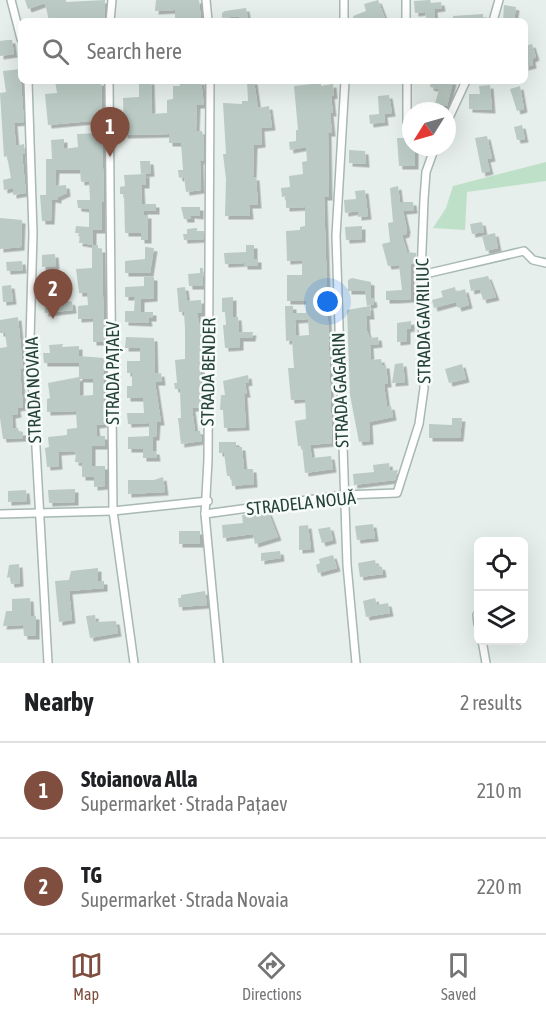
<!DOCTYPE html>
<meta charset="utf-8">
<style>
:root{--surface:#fff;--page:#f6f6f6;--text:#202124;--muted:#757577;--line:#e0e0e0;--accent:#7f4e3f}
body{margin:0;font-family:"Asap Condensed",sans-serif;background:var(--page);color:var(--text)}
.controls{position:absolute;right:18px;bottom:18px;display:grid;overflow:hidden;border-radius:9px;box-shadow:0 6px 24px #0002}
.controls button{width:54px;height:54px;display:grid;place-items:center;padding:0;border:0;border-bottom:2px solid var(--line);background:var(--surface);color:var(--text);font:30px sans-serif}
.compass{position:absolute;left:402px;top:102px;width:54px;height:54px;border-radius:50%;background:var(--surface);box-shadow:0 6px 24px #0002;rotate:233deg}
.you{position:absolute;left:328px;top:302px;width:21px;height:21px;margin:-15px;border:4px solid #fff;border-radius:50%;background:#1a73e8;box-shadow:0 0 0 9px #1a73e833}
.badge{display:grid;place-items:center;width:39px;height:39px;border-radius:50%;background:var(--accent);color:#fff;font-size:20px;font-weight:700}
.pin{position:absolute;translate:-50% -50px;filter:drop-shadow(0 2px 3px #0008)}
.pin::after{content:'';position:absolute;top:32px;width:21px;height:18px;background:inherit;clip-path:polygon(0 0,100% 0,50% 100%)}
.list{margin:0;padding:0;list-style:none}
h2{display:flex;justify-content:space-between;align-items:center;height:78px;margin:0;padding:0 24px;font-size:26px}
h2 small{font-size:20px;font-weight:400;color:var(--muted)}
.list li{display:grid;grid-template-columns:39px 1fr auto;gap:18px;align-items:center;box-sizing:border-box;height:96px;padding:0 24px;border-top:2px solid var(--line)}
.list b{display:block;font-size:22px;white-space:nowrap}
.list p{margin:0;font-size:20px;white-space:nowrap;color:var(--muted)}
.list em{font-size:20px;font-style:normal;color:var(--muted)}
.icon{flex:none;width:33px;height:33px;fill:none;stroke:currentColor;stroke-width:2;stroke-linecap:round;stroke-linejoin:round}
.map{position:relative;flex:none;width:546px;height:663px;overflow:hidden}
.search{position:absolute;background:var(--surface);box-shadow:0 6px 24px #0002;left:18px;right:18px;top:18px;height:66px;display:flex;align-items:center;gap:15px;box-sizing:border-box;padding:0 21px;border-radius:9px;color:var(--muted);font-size:22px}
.sheet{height:270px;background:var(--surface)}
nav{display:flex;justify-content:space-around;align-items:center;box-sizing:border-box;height:84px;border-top:2px solid var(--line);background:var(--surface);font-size:16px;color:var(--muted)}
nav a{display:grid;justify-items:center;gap:3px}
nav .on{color:var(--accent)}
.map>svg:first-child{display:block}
.green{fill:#bfe0c8}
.building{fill:#bbcac4;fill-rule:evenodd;filter:url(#shadow)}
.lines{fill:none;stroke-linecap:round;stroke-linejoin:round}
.minor-casing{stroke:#a8b8b2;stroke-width:10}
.minor{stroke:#fff;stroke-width:7}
.labels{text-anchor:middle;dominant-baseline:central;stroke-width:5;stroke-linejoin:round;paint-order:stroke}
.street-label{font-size:18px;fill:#24423a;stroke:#f7fbf9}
</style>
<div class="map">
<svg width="546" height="663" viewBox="0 0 546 663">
<defs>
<filter id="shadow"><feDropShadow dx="3.5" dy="3.5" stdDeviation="0" flood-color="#0004"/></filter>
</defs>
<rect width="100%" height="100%" fill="#e6efeb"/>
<path class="green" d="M 546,162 L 546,181 L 467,192 L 465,230 L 433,228 L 446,208 L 453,186 Z"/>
<g class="building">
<path d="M 25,0 L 66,0 L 66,2 L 105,0 L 104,21 L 49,21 L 45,3 L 28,9 Z"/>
<path d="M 199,0 L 201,20 L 175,21 L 175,10 L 155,11 L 156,0 Z"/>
<path d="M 378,0 L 386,21 L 354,21 L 353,16 L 366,11 L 364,4 Z"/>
<path d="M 430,0 L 431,3 L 441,2 L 442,8 L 434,9 L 435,21 L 427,21 L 425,12 L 415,13 L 414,1 Z"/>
<path d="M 504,5 L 516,7 L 514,21 L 503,21 Z"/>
<path d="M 246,8 L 248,19 L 240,21 L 239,16 L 222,18 L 222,13 L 225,11 Z"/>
<path d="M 483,14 L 483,21 L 453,21 L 453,16 Z"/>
<path d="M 7,40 L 12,40 L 14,54 L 0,56 L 0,41 Z"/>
<path d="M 532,44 L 536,57 L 532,59 L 533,65 L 525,67 L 525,46 Z"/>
<path d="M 20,69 L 24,122 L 14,123 L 16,146 L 24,144 L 25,154 L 22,154 L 26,193 L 13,195 L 13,188 L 4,190 L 3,180 L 11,178 L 7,156 L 4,157 L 0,93 L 6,92 L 3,71 Z"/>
<path d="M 55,81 L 101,82 L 102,120 L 48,125 L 45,94 L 57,93 Z"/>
<path d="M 139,81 L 151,81 L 152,114 L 167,113 L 167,100 L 173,99 L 173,86 L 180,86 L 179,81 L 201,81 L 204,105 L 197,105 L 196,131 L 202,131 L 204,140 L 204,160 L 200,161 L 201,190 L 186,192 L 184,177 L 179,178 L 178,170 L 183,170 L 181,143 L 169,143 L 169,134 L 124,135 L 123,98 L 139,97 Z"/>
<path d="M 247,81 L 254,81 L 258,108 L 269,106 L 272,127 L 261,128 L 262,144 L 254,145 L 253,177 L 256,177 L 258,205 L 249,205 L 250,216 L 225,216 L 226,179 L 223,154 L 226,154 L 223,103 L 242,104 L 242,101 L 248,101 Z"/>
<path d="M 431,81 L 453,81 L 447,106 L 435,104 L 439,89 L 430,87 Z"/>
<path d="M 321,83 L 321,86 L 333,84 L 334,95 L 331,96 L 333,113 L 330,113 L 332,133 L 328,133 L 329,197 L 324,197 L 332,443 L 310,445 L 312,458 L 331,456 L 333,469 L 305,473 L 302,446 L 298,446 L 295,421 L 306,419 L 305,399 L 291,400 L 288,368 L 294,368 L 292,340 L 286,341 L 285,306 L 293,306 L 293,313 L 306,313 L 306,301 L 287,301 L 287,275 L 302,275 L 302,260 L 287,261 L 286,231 L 300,230 L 300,227 L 305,226 L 305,207 L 286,208 L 286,196 L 282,197 L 281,188 L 290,187 L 289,176 L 303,174 L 302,162 L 307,161 L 306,147 L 290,150 L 289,142 L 296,141 L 296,130 L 298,130 L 294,86 ZM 308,319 L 309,335 L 296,336 L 295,320 Z"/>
<path d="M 490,85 L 492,110 L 469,109 L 469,94 L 480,94 L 479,86 Z"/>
<path d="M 520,86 L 524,109 L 517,111 L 510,89 Z"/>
<path d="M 389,95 L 392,113 L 384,114 L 385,122 L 370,124 L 369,115 L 379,114 L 378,96 Z"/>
<path d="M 522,125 L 525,139 L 517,140 L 514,127 Z"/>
<path d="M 102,133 L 104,201 L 102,202 L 102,230 L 93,230 L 93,245 L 81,243 L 79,243 L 80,233 L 75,233 L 76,226 L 89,227 L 89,209 L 78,208 L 77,200 L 90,200 L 89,181 L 81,182 L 80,170 L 56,170 L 55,186 L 66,185 L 67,193 L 58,197 L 58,200 L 52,199 L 51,221 L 42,221 L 40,195 L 46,195 L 46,159 L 52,159 L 51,140 L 64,139 L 64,149 L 78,147 L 77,134 Z"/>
<path d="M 487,136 L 492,158 L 487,159 L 490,171 L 482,173 L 475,138 Z"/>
<path d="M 397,138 L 411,138 L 411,147 L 415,147 L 415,166 L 399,166 Z"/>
<path d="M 349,150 L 365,151 L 366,164 L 349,163 Z"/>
<path d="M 140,161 L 150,161 L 151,173 L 141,174 Z"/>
<path d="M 146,174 L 146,185 L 141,185 L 142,204 L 156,204 L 156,211 L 144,211 L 144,215 L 148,215 L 148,240 L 141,240 L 141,233 L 125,233 L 124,194 L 120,194 L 120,187 L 125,186 L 124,175 Z"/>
<path d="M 398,186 L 400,202 L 413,202 L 414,210 L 403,211 L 407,229 L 406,234 L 402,235 L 407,252 L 416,253 L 416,264 L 411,264 L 411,299 L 394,300 L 386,300 L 386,291 L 402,290 L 399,265 L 388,266 L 382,244 L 390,242 L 388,223 L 393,222 L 390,188 Z"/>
<path d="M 365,190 L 368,216 L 358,217 L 358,211 L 345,213 L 344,200 L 356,199 L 355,191 Z"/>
<path d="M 181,207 L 200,207 L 200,216 L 191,215 L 191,219 L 184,219 Z"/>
<path d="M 0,218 L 22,220 L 21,247 L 0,249 Z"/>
<path d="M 482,222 L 484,232 L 472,234 L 470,224 Z"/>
<path d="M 362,226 L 362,239 L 346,240 L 345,227 Z"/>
<path d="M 197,228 L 197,231 L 204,231 L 204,239 L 184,240 L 183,234 L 187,234 L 187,229 Z"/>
<path d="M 495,233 L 498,248 L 486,251 L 482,236 Z"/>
<path d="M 92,245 L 98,245 L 98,249 L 102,249 L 104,342 L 93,342 L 93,318 L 78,319 L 78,306 L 88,305 L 87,293 L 79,293 L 76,269 L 92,268 Z"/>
<path d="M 246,245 L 254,245 L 254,259 L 258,259 L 258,266 L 244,266 L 244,263 L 225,264 L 224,253 L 246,252 Z"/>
<path d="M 145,247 L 154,248 L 150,273 L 125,273 L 125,261 L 145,259 Z"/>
<path d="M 55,254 L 56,266 L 42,267 L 42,255 Z"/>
<path d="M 22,261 L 23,270 L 7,271 L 6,262 Z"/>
<path d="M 200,268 L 203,268 L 203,286 L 189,286 L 188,274 L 200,273 Z"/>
<path d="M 488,276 L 496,297 L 483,300 L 480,289 L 471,291 L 469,280 Z"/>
<path d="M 144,277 L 154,277 L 154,298 L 141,299 L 141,312 L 153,312 L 153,318 L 148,318 L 149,323 L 125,322 L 125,311 L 134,311 L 135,297 L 125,297 L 125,287 L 144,286 Z"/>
<path d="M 352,278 L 371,282 L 371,299 L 373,298 L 374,304 L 367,306 L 365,291 L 348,291 L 348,280 Z"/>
<path d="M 11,285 L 13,301 L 3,302 L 2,286 Z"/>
<path d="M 185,287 L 187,301 L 201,300 L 202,313 L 197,313 L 203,343 L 203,358 L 200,358 L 201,408 L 192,408 L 195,431 L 200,431 L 202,441 L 181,444 L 178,418 L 181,418 L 180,389 L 175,389 L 174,383 L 177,383 L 175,360 L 185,359 L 185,329 L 184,312 L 179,312 L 177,288 Z"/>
<path d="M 455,287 L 456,292 L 465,289 L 469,305 L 458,308 L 456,302 L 434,308 L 432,300 L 443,297 L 441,291 Z"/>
<path d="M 233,297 L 233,317 L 238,317 L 239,332 L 253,332 L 252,338 L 240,338 L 240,347 L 225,348 L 223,325 L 226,325 L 225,312 L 222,312 L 222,298 Z"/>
<path d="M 64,300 L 72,302 L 73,310 L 45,313 L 44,302 Z"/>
<path d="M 370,306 L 371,316 L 366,316 L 367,331 L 370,338 L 378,337 L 379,344 L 370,345 L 371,360 L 381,359 L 382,365 L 386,365 L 388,384 L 384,384 L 387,407 L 391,406 L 393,417 L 369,422 L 370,441 L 359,442 L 350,395 L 347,310 Z"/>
<path d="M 18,317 L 23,369 L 20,369 L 23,407 L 17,408 L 18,414 L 12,415 L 13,428 L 18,428 L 19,432 L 23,432 L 23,438 L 3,439 L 0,418 L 0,348 L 7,347 L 5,333 L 0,333 L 0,320 Z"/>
<path d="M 411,321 L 411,328 L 407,329 L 407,341 L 397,342 L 397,323 Z"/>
<path d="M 126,337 L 154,338 L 155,374 L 161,373 L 162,382 L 155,382 L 161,422 L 157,422 L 156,437 L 153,437 L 153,451 L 156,451 L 157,458 L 143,458 L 143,449 L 128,449 L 128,437 L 149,436 L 149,423 L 128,424 L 127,413 L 144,413 L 143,398 L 127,398 L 127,386 L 132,386 L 132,373 L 127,373 L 127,361 L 140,361 L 140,348 L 125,348 Z"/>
<path d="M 63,344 L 62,347 L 79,346 L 79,356 L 104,358 L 104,424 L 96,425 L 97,436 L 105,436 L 105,446 L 92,446 L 92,466 L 105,466 L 105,486 L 94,487 L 94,477 L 82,477 L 82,463 L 75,462 L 76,453 L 73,451 L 58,452 L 59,466 L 47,467 L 45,448 L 49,447 L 48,437 L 67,435 L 67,429 L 77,428 L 76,411 L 47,412 L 47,399 L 50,398 L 48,383 L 79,377 L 79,363 L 44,363 L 43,353 L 50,353 L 49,345 ZM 80,379 L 93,379 L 93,395 L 80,396 Z"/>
<path d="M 403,363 L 405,382 L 392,383 L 395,364 Z"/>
<path d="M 462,364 L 466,379 L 449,383 L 445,369 Z"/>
<path d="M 248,375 L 249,382 L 245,383 L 247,394 L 244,394 L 246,427 L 224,428 L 223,410 L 220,410 L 221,395 L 225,395 L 223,381 Z"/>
<path d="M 452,418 L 462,418 L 460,438 L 429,438 L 429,424 L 452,425 Z"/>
<path d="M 219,442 L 236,442 L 236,447 L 242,447 L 244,469 L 253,469 L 254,484 L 232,486 L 231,476 L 227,476 L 224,453 L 219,453 Z"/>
<path d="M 389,463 L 390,471 L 398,470 L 395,480 L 354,485 L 353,474 L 374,472 L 373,465 Z"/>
<path d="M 163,477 L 165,492 L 128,494 L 128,480 L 154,480 Z"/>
<path d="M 75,489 L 75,502 L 49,503 L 48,490 Z"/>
<path d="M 26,490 L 27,501 L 8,502 L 8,491 Z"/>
<path d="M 268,511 L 278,537 L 255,544 L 253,534 L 223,538 L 222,525 L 243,523 L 242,515 Z"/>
<path d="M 373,524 L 375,538 L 357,540 L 355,526 Z"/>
<path d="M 308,525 L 311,549 L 299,550 L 299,526 Z"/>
<path d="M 330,527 L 333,540 L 322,543 L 318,529 Z"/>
<rect x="179" y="531" width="21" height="13"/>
<path d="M 280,551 L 281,558 L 261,561 L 261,553 Z"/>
<path d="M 333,555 L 337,568 L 318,573 L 316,565 L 320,563 L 319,559 Z"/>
<path d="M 375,560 L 376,565 L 382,567 L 383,574 L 360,577 L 358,563 Z"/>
<path d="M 19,564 L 20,583 L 11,584 L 10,577 L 7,578 L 9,565 Z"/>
<path d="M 98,568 L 98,581 L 104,581 L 104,588 L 69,591 L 72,620 L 59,622 L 55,581 L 69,580 L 71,571 Z"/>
<path d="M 205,591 L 207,605 L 179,607 L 178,598 L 181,598 L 181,595 Z"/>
<path d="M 30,598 L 31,616 L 36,616 L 36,636 L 24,636 L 23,625 L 3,626 L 6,611 L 12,611 L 12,599 Z"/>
<path d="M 375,598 L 377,605 L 388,603 L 390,613 L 366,617 L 363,601 Z"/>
<path d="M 95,615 L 96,622 L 116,621 L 118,633 L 90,638 L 86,616 Z"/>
</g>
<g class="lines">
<g class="minor-casing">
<g id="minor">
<path d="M 11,0 L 21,39"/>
<path d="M 206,0 L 208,21"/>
<path d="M 344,0 L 344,21"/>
<path d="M 406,0 L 406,21"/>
<path d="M 110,21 L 112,0"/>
<path d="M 493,21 L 499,0"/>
<path d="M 28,81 L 33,233 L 30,340 L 48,663"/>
<path d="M 109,81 L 113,511 L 134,663"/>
<path d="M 210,81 L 208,460 L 205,514 L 219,663"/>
<path d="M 345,81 L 336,236 L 347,565 L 356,663"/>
<path d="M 407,81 L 407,122"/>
<path d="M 447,122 L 466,81"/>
<path d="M 421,275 L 524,251 L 533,260 L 546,263"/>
<path d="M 0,514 L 113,511 L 208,501"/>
<path d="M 205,514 L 344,495 L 397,493 L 419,424 L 424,388 L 421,275 L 424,199 L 426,172 L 435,147"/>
<path d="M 477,615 L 478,624"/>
<path d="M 482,640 L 486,663"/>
</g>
</g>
<use href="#minor" class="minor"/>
</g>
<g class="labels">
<g class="street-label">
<text transform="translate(423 321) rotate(-91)">STRADA GAVRILIUC</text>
<text transform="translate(208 372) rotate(-89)">STRADA BENDER</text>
<text transform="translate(112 373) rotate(-90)">STRADA PAȚAEV</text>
<text transform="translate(33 390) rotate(-92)">STRADA NOVAIA</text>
<text transform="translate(340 390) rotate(-92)">STRADA GAGARIN</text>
<text transform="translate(301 503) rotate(-6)">STRADELA NOUĂ</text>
</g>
</g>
</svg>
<div class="controls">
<button><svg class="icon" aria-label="locate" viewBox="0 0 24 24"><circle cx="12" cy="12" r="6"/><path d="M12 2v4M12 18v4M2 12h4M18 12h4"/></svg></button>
<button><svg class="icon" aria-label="layers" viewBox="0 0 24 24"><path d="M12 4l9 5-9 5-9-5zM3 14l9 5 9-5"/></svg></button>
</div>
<svg class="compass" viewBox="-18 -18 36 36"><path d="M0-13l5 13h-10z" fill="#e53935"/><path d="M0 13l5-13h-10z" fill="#757577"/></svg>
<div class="you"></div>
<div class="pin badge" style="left:110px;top:157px">1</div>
<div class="pin badge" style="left:53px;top:319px">2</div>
<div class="search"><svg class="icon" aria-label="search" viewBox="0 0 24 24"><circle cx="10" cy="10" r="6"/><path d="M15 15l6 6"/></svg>Search here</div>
</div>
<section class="sheet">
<h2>Nearby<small>2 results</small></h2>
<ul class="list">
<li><span class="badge">1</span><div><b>Stoianova Alla</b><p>Supermarket · Strada Pațaev</p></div><em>210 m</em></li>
<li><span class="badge">2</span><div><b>TG</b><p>Supermarket · Strada Novaia</p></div><em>220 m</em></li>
</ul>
</section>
<nav>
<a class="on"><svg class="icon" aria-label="map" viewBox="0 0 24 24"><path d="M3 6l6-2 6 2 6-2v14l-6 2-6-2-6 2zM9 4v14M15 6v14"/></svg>Map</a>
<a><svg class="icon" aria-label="directions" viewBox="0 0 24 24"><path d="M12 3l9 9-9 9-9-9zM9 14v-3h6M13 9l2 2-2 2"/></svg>Directions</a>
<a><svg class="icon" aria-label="saved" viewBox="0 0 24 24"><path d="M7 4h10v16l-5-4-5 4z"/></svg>Saved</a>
</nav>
